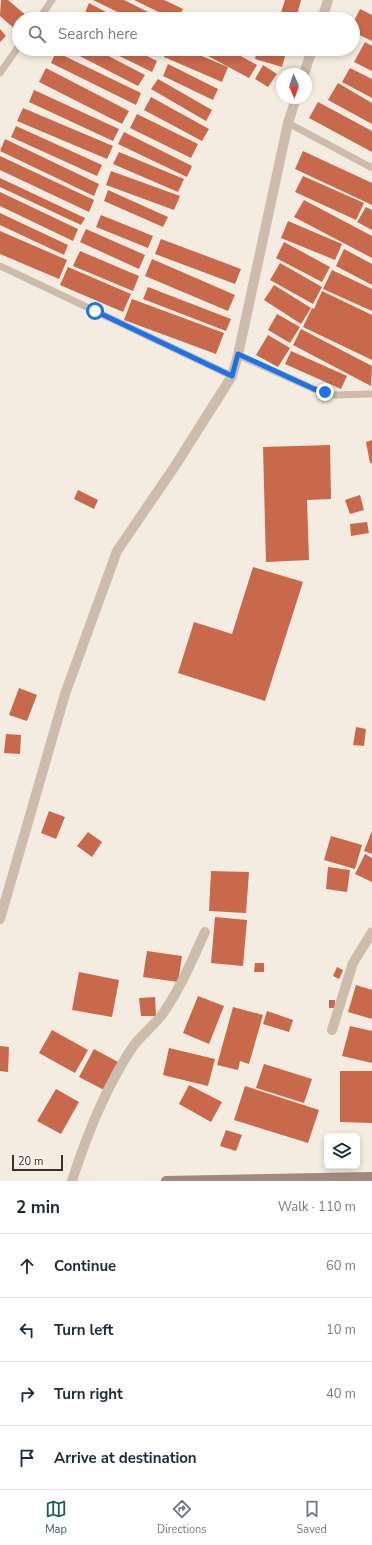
<!DOCTYPE html>
<meta charset="utf-8">
<style>
:root{--surface:#fff;--page:#f2f2f3;--text:#1f2937;--muted:#747a83;--line:#e0e1e3;--accent:#1f5a5e}
body{margin:0;font-family:"Nunito Sans",sans-serif;background:var(--page);color:var(--text)}
.controls{position:absolute;right:12px;bottom:12px;display:grid;overflow:hidden;border-radius:6px;box-shadow:0 2px 6px #0003}
.controls button{width:36px;height:36px;display:grid;place-items:center;padding:0;border:0;border-bottom:1px solid var(--line);background:var(--surface);color:var(--text);font:20px sans-serif}
.compass{position:absolute;left:276px;top:68px;width:36px;height:36px;border-radius:50%;background:var(--surface);box-shadow:0 2px 6px #0003;rotate:178deg}
.scale{position:absolute;left:12px;bottom:10px;width:51px;box-sizing:border-box;padding-left:4px;border:2px solid #3b302b;border-top:0;font-size:11px;line-height:14px;white-space:nowrap;color:#3b302b;-webkit-text-stroke:3px #fbf5ee;paint-order:stroke}
.stop{position:absolute;width:12px;height:12px;margin:-9px;border:3px solid #1a73e8;border-radius:50%;background:#fff}
.stop.end{background:#1a73e8;border-color:#fff;box-shadow:0 1px 4px #0008}
.list{margin:0;padding:0;list-style:none}
h2{display:flex;justify-content:space-between;align-items:center;height:52px;margin:0;padding:0 16px;font-size:17px}
h2 small{font-size:13px;font-weight:400;color:var(--muted)}
.list li{display:grid;grid-template-columns:26px 1fr auto;gap:12px;align-items:center;box-sizing:border-box;height:64px;padding:0 16px;border-top:1px solid var(--line)}
.list b{display:block;font-size:15px;white-space:nowrap}
.list em{font-size:13px;font-style:normal;color:var(--muted)}
.icon{flex:none;width:22px;height:22px;fill:none;stroke:currentColor;stroke-width:2;stroke-linecap:round;stroke-linejoin:round}
.map{position:relative;flex:none;width:372px;height:1181px;overflow:hidden}
.search{position:absolute;background:var(--surface);box-shadow:0 2px 6px #0003;left:12px;right:12px;top:12px;height:44px;display:flex;align-items:center;gap:10px;box-sizing:border-box;padding:0 14px;border-radius:22px;color:var(--muted);font-size:15px}
.sheet{height:308px;background:var(--surface)}
nav{display:flex;justify-content:space-around;align-items:center;box-sizing:border-box;height:56px;border-top:1px solid var(--line);background:var(--surface);font-size:11px;color:var(--muted)}
nav a{display:grid;justify-items:center;gap:2px}
nav .on{color:var(--accent)}
.map>svg:first-child{display:block}
.building{fill:#c8694b}
.lines{fill:none;stroke-linecap:round;stroke-linejoin:round}
.lane{stroke:#cdbbac;stroke-width:7}
.street{stroke:#cdbbac;stroke-width:10}
.secondary{stroke:#a18a7d;stroke-width:10}
.route{stroke:#1a73e8;stroke-width:5}
</style>
<div class="map">
<svg width="372" height="1181" viewBox="0 0 372 1181">
<rect width="100%" height="100%" fill="#f4ebe1"/>
<g class="building">
<path d="M 1,0 L 8,0 L 28,17 L 26,19 L 19,19 L 19,27 L 16,30 L 0,16 Z"/>
<path d="M 93,0 L 124,0 L 162,19 L 132,19 Z"/>
<path d="M 134,0 L 164,0 L 183,9 L 178,19 L 173,19 Z"/>
<path d="M 285,0 L 301,0 L 296,19 L 279,19 Z"/>
<path d="M 89,3 L 119,19 L 92,19 L 84,15 Z"/>
<path d="M 360,9 L 372,15 L 372,41 L 353,32 L 353,23 Z"/>
<path d="M 0,29 L 6,36 L 0,42 Z"/>
<path d="M 365,42 L 372,46 L 372,71 L 354,62 Z"/>
<path d="M 66,49 L 95,49 L 145,75 L 138,86 Z"/>
<path d="M 105,49 L 133,49 L 157,61 L 152,72 Z"/>
<path d="M 168,49 L 185,49 L 228,67 L 222,82 L 164,57 Z"/>
<path d="M 195,49 L 228,49 L 257,65 L 249,78 Z"/>
<path d="M 258,49 L 287,49 L 282,67 L 255,59 Z"/>
<path d="M 56,52 L 141,93 L 136,105 L 51,63 Z"/>
<path d="M 168,64 L 218,89 L 213,100 L 163,76 Z"/>
<path d="M 263,65 L 277,74 L 268,87 L 255,79 Z"/>
<path d="M 46,68 L 129,111 L 122,124 L 39,82 Z"/>
<path d="M 350,68 L 372,79 L 372,98 L 342,82 Z"/>
<path d="M 158,79 L 212,110 L 206,121 L 151,89 Z"/>
<path d="M 338,83 L 372,103 L 372,124 L 328,100 Z"/>
<path d="M 34,90 L 119,129 L 113,141 L 29,102 Z"/>
<path d="M 151,97 L 209,129 L 202,141 L 144,110 Z"/>
<path d="M 318,102 L 372,131 L 372,152 L 309,118 Z"/>
<path d="M 23,108 L 113,146 L 107,159 L 17,121 Z"/>
<path d="M 137,114 L 198,144 L 191,158 L 130,128 Z"/>
<path d="M 16,126 L 102,165 L 97,176 L 11,137 Z"/>
<path d="M 124,132 L 192,166 L 187,177 L 118,144 Z"/>
<path d="M 5,139 L 99,184 L 94,196 L 0,151 Z"/>
<path d="M 303,151 L 372,183 L 372,205 L 295,169 Z"/>
<path d="M 119,152 L 184,179 L 178,192 L 113,164 Z"/>
<path d="M 0,156 L 94,200 L 89,212 L 0,170 Z"/>
<path d="M 111,171 L 180,196 L 174,210 L 106,185 Z"/>
<path d="M 303,176 L 364,203 L 356,220 L 295,192 Z"/>
<path d="M 0,178 L 85,218 L 81,225 L 0,187 Z"/>
<path d="M 108,190 L 168,217 L 163,227 L 104,201 Z"/>
<path d="M 0,192 L 78,229 L 73,241 L 0,206 Z"/>
<path d="M 304,200 L 372,236 L 372,258 L 294,217 Z"/>
<path d="M 366,207 L 372,210 L 372,230 L 357,222 Z"/>
<path d="M 0,213 L 68,245 L 64,255 L 0,225 Z"/>
<path d="M 101,215 L 153,236 L 148,248 L 96,227 Z"/>
<path d="M 288,221 L 342,244 L 335,260 L 281,238 Z"/>
<path d="M 86,229 L 145,255 L 139,269 L 80,242 Z"/>
<path d="M 0,231 L 67,260 L 59,279 L 0,254 Z"/>
<path d="M 161,239 L 241,269 L 235,284 L 155,254 Z"/>
<path d="M 284,242 L 330,267 L 322,282 L 276,258 Z"/>
<path d="M 344,249 L 372,264 L 372,285 L 336,266 Z"/>
<path d="M 80,251 L 139,276 L 133,291 L 73,266 Z"/>
<path d="M 152,259 L 235,295 L 228,311 L 145,276 Z"/>
<path d="M 280,263 L 322,287 L 313,304 L 270,280 Z"/>
<path d="M 68,267 L 131,294 L 123,312 L 60,285 Z"/>
<path d="M 332,270 L 372,289 L 372,311 L 323,289 Z"/>
<path d="M 274,285 L 311,308 L 301,324 L 264,300 Z"/>
<path d="M 148,287 L 231,319 L 226,331 L 143,299 Z"/>
<path d="M 322,291 L 372,315 L 372,360 L 303,327 L 312,308 L 314,309 Z"/>
<path d="M 132,299 L 224,333 L 216,354 L 124,320 Z"/>
<path d="M 277,314 L 300,327 L 290,343 L 268,330 Z"/>
<path d="M 301,329 L 372,366 L 371,386 L 293,345 Z"/>
<path d="M 268,335 L 290,348 L 278,367 L 256,355 Z"/>
<path d="M 291,351 L 347,376 L 341,389 L 285,364 Z"/>
<path d="M 372,440 L 372,463 L 370,463 L 366,442 Z"/>
<path d="M 330,445 L 331,499 L 307,500 L 309,560 L 266,562 L 263,447 Z"/>
<path d="M 78,490 L 98,500 L 94,509 L 74,499 Z"/>
<path d="M 360,495 L 364,510 L 350,514 L 345,500 Z"/>
<path d="M 367,522 L 369,533 L 351,536 L 350,524 Z"/>
<path d="M 253,567 L 303,582 L 265,701 L 178,673 L 194,622 L 232,634 Z"/>
<path d="M 19,688 L 37,695 L 27,721 L 9,715 Z"/>
<path d="M 356,727 L 366,729 L 364,746 L 353,745 Z"/>
<path d="M 6,734 L 21,735 L 20,754 L 4,753 Z"/>
<path d="M 49,811 L 65,817 L 56,839 L 41,833 Z"/>
<path d="M 372,831 L 372,854 L 364,851 Z"/>
<path d="M 88,832 L 102,842 L 92,857 L 77,846 Z"/>
<path d="M 331,836 L 362,845 L 355,869 L 324,860 Z"/>
<path d="M 365,854 L 372,858 L 372,882 L 355,874 Z"/>
<path d="M 328,867 L 350,870 L 347,892 L 326,889 Z"/>
<path d="M 211,871 L 249,872 L 246,913 L 209,911 Z"/>
<path d="M 215,917 L 247,920 L 243,966 L 211,963 Z"/>
<path d="M 147,951 L 182,956 L 178,982 L 143,977 Z"/>
<path d="M 255,963 L 264,963 L 264,972 L 254,972 Z"/>
<path d="M 337,967 L 343,970 L 339,979 L 333,976 Z"/>
<path d="M 79,972 L 119,980 L 112,1017 L 72,1010 Z"/>
<path d="M 356,985 L 372,990 L 372,1019 L 348,1012 Z"/>
<path d="M 198,996 L 224,1006 L 209,1044 L 183,1033 Z"/>
<path d="M 155,997 L 156,1016 L 141,1016 L 139,998 Z"/>
<rect x="329" y="1000" width="6" height="8"/>
<path d="M 233,1007 L 263,1015 L 249,1064 L 240,1061 L 238,1070 L 217,1065 Z"/>
<path d="M 267,1011 L 293,1020 L 289,1032 L 263,1024 Z"/>
<path d="M 350,1026 L 372,1031 L 372,1063 L 342,1056 Z"/>
<path d="M 52,1030 L 88,1050 L 75,1073 L 39,1053 Z"/>
<path d="M 0,1046 L 9,1047 L 8,1072 L 0,1071 Z"/>
<path d="M 169,1048 L 215,1059 L 208,1086 L 163,1075 Z"/>
<path d="M 94,1049 L 118,1062 L 104,1090 L 79,1077 Z"/>
<path d="M 264,1064 L 312,1079 L 304,1103 L 256,1088 Z"/>
<path d="M 340,1071 L 372,1071 L 372,1123 L 340,1122 Z"/>
<path d="M 189,1085 L 222,1102 L 211,1122 L 179,1104 Z"/>
<path d="M 245,1086 L 319,1110 L 308,1143 L 234,1120 Z"/>
<path d="M 56,1089 L 79,1102 L 61,1134 L 37,1121 Z"/>
<path d="M 226,1130 L 242,1135 L 236,1151 L 220,1146 Z"/>
</g>
<g class="lines">
<g class="lane">
<path d="M 39,19 L 52,0"/>
<path d="M 0,73 L 19,46"/>
<path d="M 288,123 L 372,168"/>
<path d="M 0,266 L 232,376"/>
<path d="M 238,355 L 314,389 L 335,395 L 372,394"/>
</g>
<g class="street">
<path d="M 322,19 L 328,0"/>
<path d="M 304,74 L 312,49"/>
<path d="M 0,919 L 65,694 L 117,551 L 175,466 L 232,376 L 238,355 L 288,123 L 296,98"/>
<path d="M 332,1030 L 353,963 L 372,932"/>
<path d="M 72,1181 C 87,1134 106,1086 134,1045 C 142,1035 153,1026 161,1016 C 180,990 192,960 205,932"/>
</g>
<path class="secondary" d="M 166,1181 L 372,1177"/>
</g>
<g class="lines">
<path class="route" d="M 95,311 L 232,376 L 238,354 L 314,389 L 325,392"/>
</g>
</svg>
<div class="controls">
<button><svg class="icon" aria-label="layers" viewBox="0 0 24 24"><path d="M12 4l9 5-9 5-9-5zM3 14l9 5 9-5"/></svg></button>
</div>
<svg class="compass" viewBox="-18 -18 36 36"><path d="M0-13l5 13h-10z" fill="#e53935"/><path d="M0 13l5-13h-10z" fill="#747a83"/></svg>
<div class="scale">20 m</div>
<div class="stop" style="left:95px;top:311px"></div>
<div class="stop end" style="left:325px;top:392px"></div>
<div class="search"><svg class="icon" aria-label="search" viewBox="0 0 24 24"><circle cx="10" cy="10" r="6"/><path d="M15 15l6 6"/></svg>Search here</div>
</div>
<section class="sheet">
<h2>2 min<small>Walk · 110 m</small></h2>
<ul class="list">
<li><svg class="icon" aria-label="ahead" viewBox="0 0 24 24"><path d="M12 20V5M6 11l6-6 6 6"/></svg><div><b>Continue</b></div><em>60 m</em></li>
<li><svg class="icon" aria-label="left" viewBox="0 0 24 24"><path d="M17 20v-9H6M10 6l-5 5 5 5"/></svg><div><b>Turn left</b></div><em>10 m</em></li>
<li><svg class="icon" aria-label="right" viewBox="0 0 24 24"><path d="M7 20v-9h11M14 6l5 5-5 5"/></svg><div><b>Turn right</b></div><em>40 m</em></li>
<li><svg class="icon" aria-label="arrive" viewBox="0 0 24 24"><path d="M6 21V4h12l-3 4 3 4H6"/></svg><div><b>Arrive at destination</b></div></li>
</ul>
</section>
<nav>
<a class="on"><svg class="icon" aria-label="map" viewBox="0 0 24 24"><path d="M3 6l6-2 6 2 6-2v14l-6 2-6-2-6 2zM9 4v14M15 6v14"/></svg>Map</a>
<a><svg class="icon" aria-label="directions" viewBox="0 0 24 24"><path d="M12 3l9 9-9 9-9-9zM9 14v-3h6M13 9l2 2-2 2"/></svg>Directions</a>
<a><svg class="icon" aria-label="saved" viewBox="0 0 24 24"><path d="M7 4h10v16l-5-4-5 4z"/></svg>Saved</a>
</nav>
